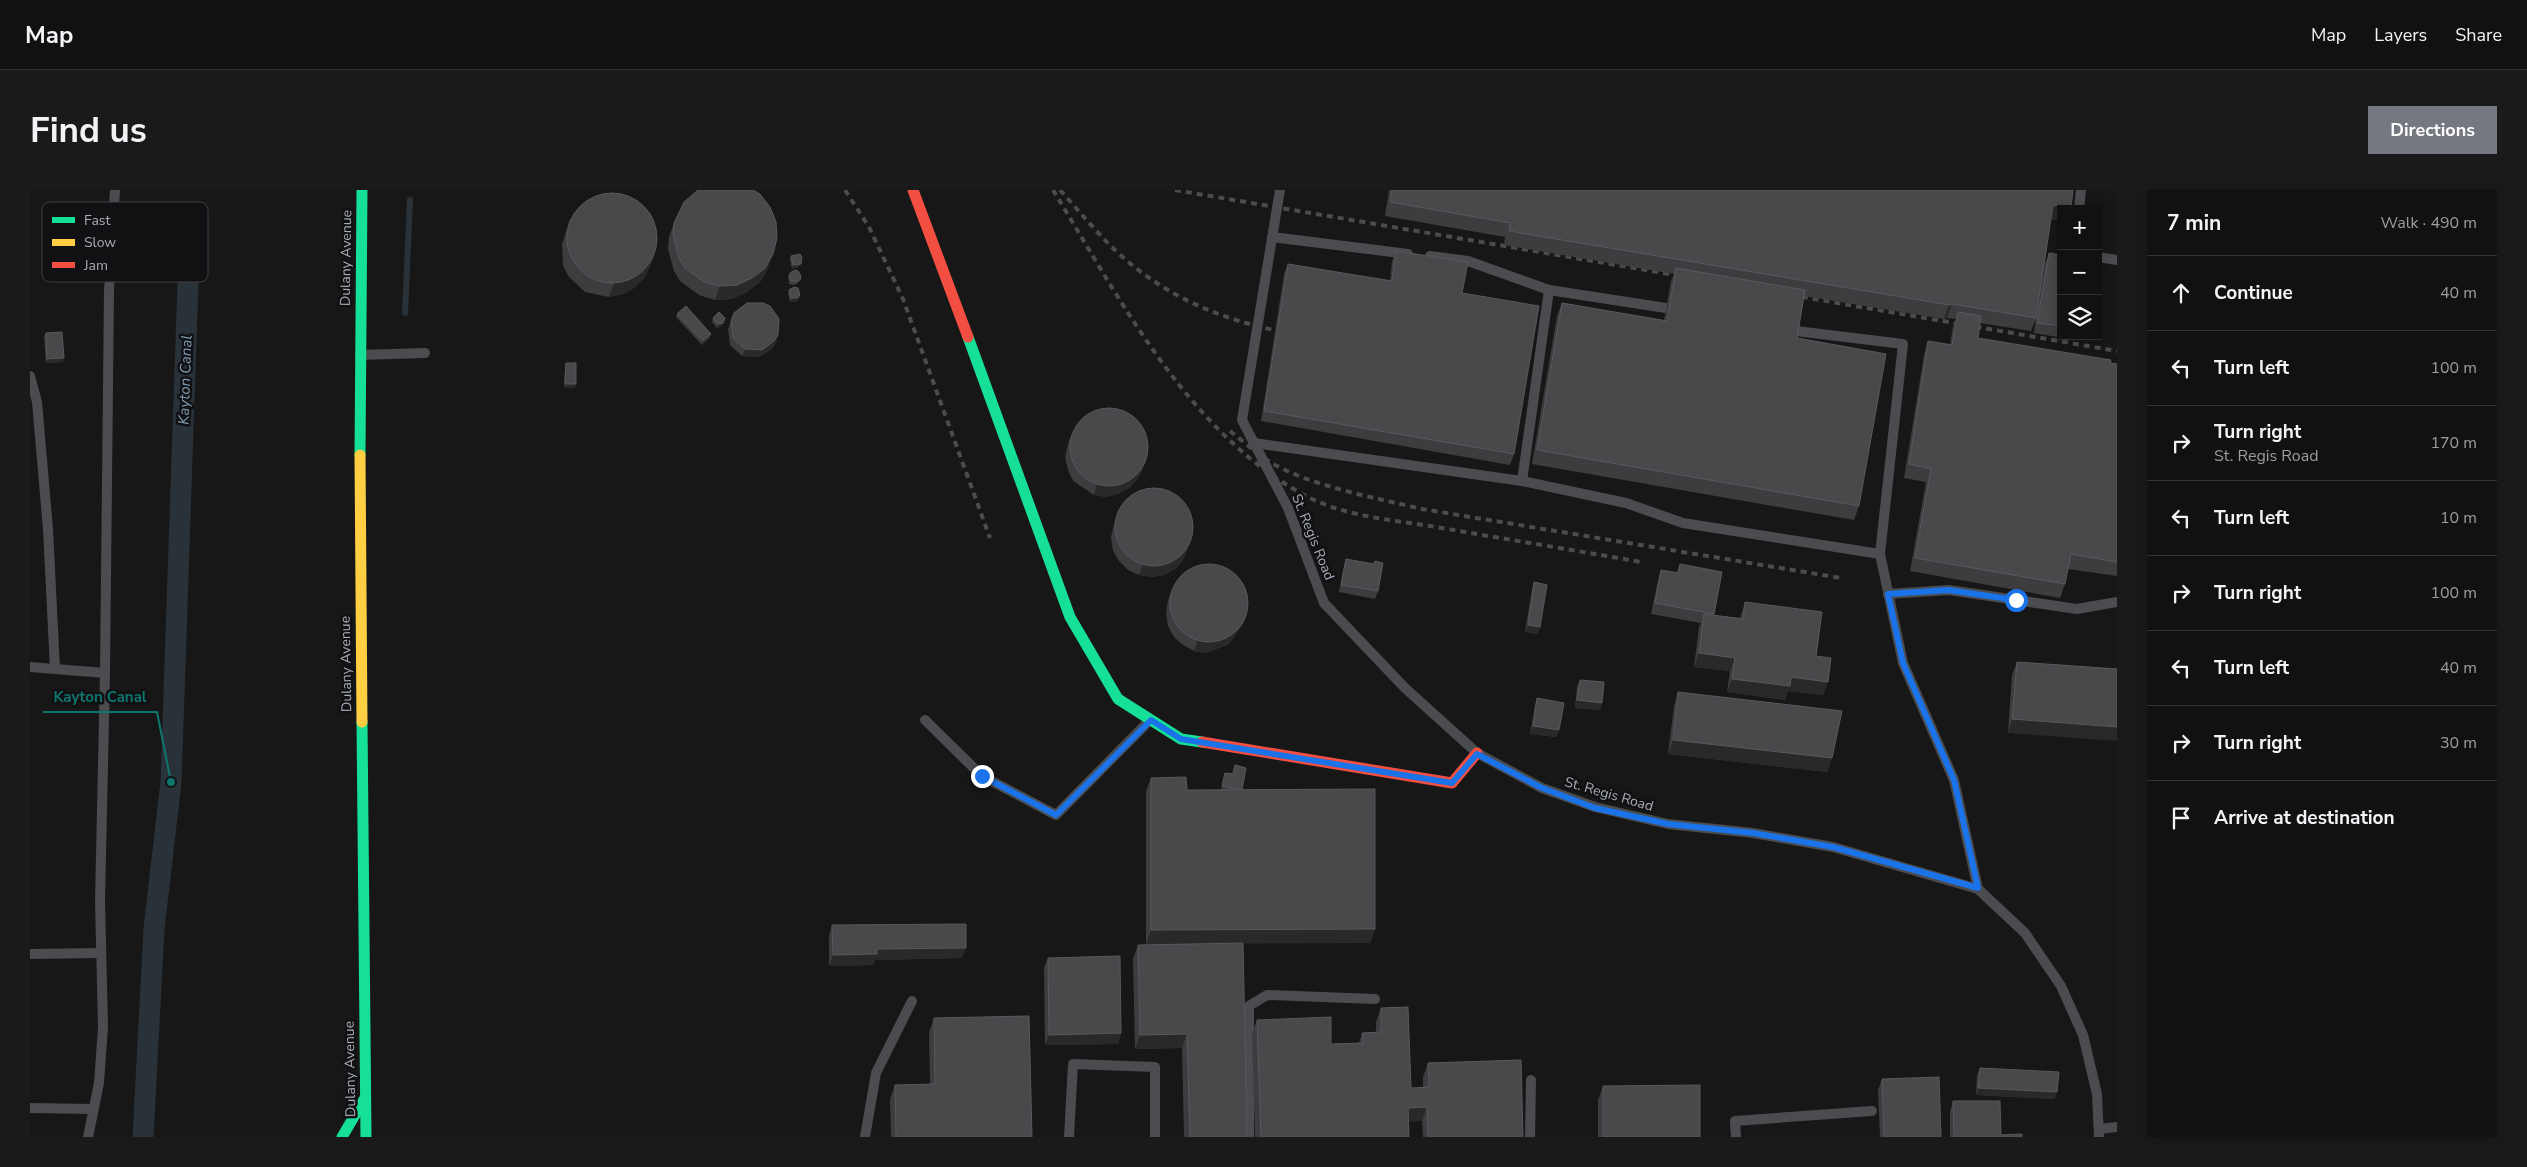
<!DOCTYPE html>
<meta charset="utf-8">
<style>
:root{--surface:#111;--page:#1a1a1a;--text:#f1f3f6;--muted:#9c9d9f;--line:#303131;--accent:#757880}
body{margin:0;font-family:"Nunito Sans",sans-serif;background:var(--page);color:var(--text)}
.controls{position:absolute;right:15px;top:15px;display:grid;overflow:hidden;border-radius:0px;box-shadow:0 2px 12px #0003}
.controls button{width:45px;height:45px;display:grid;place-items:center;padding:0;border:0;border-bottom:1px solid var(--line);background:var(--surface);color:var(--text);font:25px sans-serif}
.stop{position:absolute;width:15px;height:15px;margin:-11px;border:4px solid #1a73e8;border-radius:50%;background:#fff}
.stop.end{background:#1a73e8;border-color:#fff;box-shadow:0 1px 5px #0008}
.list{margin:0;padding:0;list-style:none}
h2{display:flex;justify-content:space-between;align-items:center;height:65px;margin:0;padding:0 20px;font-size:21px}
h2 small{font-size:16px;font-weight:400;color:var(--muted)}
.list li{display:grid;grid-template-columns:32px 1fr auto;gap:15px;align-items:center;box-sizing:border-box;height:75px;padding:0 20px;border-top:1px solid var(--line)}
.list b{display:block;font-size:19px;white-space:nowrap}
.list p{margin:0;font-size:16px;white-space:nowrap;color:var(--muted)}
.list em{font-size:16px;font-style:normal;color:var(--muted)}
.icon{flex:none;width:28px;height:28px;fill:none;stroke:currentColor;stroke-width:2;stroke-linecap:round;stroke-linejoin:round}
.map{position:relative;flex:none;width:2087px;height:947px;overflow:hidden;border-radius:0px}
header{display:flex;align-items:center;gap:30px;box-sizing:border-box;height:70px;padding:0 25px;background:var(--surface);border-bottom:1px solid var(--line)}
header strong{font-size:24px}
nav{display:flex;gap:28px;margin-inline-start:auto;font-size:18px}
.intro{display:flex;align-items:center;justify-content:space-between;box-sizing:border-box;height:120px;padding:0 30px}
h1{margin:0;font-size:35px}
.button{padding:12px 22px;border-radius:0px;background:var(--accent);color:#fff;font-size:18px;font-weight:700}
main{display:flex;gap:30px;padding:0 30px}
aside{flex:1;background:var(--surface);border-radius:0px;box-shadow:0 2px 12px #0003}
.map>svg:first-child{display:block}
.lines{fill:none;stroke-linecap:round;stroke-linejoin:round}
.stream{stroke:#2a3239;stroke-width:6}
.canal{stroke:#2a3239;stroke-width:21}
.lane{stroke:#4b4c50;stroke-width:10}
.fast{stroke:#16e098;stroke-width:11}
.slow{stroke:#ffcf43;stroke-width:11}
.jam{stroke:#f24e42;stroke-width:11}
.rail{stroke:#4b4c4f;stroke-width:4;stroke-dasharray:6 5;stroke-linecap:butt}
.wall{fill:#3d3d3f}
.shaded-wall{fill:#29292a}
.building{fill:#49494c;stroke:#58595d}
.route{stroke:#1a73e8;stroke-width:6}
.labels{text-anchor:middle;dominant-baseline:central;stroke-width:5;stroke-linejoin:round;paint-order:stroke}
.street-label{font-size:14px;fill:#a8adb8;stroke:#111113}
.water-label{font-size:15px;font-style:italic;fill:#7f9bb3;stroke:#111113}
.key{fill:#111113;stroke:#3e4045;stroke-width:1}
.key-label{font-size:14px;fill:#a8adb8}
.leader{fill:none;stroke:#0f766e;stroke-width:2}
.callout-dot{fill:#0f766e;stroke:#111113;stroke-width:2}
.callout-label{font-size:15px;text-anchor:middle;font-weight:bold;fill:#0f766e;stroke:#111113;stroke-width:5;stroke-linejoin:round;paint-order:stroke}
</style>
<header>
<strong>Map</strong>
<nav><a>Map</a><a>Layers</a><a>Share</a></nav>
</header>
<div class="intro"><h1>Find us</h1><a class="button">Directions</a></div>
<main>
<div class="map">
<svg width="2087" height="947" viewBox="0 0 2087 947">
<rect width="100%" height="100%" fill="#171717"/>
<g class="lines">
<path class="stream" d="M 375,123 L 380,10"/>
<path class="canal" d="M 113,947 L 124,739 L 141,592 L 158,92"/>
<g class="lane">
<path d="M 1250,0 L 1212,230 L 1258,318 L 1294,413 L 1375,498 L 1447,563 L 1512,598 L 1565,617 L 1638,634 L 1723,643 L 1803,657 L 1948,699 L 1995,743 L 2031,796 L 2053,845 L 2067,904 L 2069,947"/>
<path d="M 2049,19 L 2051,0"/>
<path d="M 1242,47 L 1378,64"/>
<path d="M 2068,67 L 2087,70"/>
<path d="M 1519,100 L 1636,118"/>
<path d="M 330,165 L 395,163"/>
<path d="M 0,186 L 7,212 L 18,339 L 25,479"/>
<path d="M 1224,253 L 1492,291 L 1519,100 L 1438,71 L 1400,66"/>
<path d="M 1492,291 L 1596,313 L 1653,333 L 1850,364 L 1873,154 L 1766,141"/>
<path d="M 1850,364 L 1873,473 L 1924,590 L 1948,699"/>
<path d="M 1858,404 L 1919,400 L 2047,419 L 2087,412"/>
<path d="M 0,477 L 75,483 L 70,711 L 73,837 L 69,893 L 58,947"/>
<path d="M 75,483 L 79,101 L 85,0"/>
<path d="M 895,530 L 952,586 L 1026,625 L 1120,530"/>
<path d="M 0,764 L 71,763"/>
<path d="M 0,918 L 63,919"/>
<path d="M 2069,939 L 2087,937"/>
<path d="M 835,947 L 846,883 L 882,811"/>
<path d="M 1039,947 L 1043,874 L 1125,877 L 1125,947"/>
<path d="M 1219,947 L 1219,816 L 1237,805 L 1345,809"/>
<path d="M 1500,947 L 1501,890"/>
<path d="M 1706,947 L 1705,931 L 1842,921"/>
</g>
<g class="fast">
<path d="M 938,147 L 1040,427 L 1088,509 L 1151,549 L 1172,552"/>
<path d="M 330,265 L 332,0"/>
<path d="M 332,532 L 336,947"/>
<path d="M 312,947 L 335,908"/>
</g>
<path class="slow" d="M 330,265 L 332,532"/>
<g class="jam">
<path d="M 883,0 L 938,147"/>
<path d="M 1172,552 L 1422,593 L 1447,563"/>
</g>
<g class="rail">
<path d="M 815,0 L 839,37 L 873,109 L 960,348"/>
<path d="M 1023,0 C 1090,109 1160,246 1278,307 C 1317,327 1364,330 1406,337 C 1475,349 1543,360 1611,372"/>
<path d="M 1030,0 C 1049,21 1067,43 1087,62 C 1137,108 1194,131 1259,143"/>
<path d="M 1145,0 L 1657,87"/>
<path d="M 1761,105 L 2087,161"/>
<path d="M 1200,241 C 1213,251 1226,263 1240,272 C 1280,296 1346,308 1392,319 L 1811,388"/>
</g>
</g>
<g class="wall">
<path d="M 1359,0 L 2043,0 L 2040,19 L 2031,19 L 2031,30 L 2021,29 L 2008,118 L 2015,74 L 2019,63 L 2031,65 L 2031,146 L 2046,146 L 2045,150 L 2004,143 L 2006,128 L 2001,141 L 1950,133 L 1948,148 L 2087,174 L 2087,386 L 2038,379 L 2035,394 L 2030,408 L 1880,381 L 1896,292 L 1874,288 L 1894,165 L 1898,151 L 1920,155 L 1923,136 L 1926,129 L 1917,128 L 1914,129 L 1774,106 L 1767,148 L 1829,316 L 1824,330 L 1502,274 L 1527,126 L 1532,113 L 1634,130 L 1641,91 L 1644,84 L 1474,55 L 1475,47 L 1355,26 Z"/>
<path d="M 540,29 L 625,63 L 620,76 L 614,88 L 604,98 L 593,104 L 579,107 L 555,102 L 539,87 L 533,76 L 532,54 Z"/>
<path d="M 644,33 L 738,78 L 730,92 L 717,102 L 702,109 L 685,110 L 669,105 L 650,91 L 644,81 L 638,59 L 639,47 Z"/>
<path d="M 1366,61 L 1432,103 L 1484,264 L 1480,275 L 1231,231 L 1254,84 L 1258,74 L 1360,91 L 1362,71 Z"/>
<path d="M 761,66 L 769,77 L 762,79 L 760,70 Z"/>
<path d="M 760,83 L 771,86 L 768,93 L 765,95 L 759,94 L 758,86 Z"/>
<path d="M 759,100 L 770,105 L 769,109 L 766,112 L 760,112 L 758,103 Z"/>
<path d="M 704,123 L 748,145 L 746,152 L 742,159 L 729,167 L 712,166 L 700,155 L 698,139 Z"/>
<path d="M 647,124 L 680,148 L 672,155 L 646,127 Z"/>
<path d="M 683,128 L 695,128 L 692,136 L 687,138 L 682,132 Z"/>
<path d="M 16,143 L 33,172 L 16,173 L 14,146 Z"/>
<path d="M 536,173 L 546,194 L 544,198 L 534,197 L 535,177 Z"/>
<path d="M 1042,243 L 1113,278 L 1107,290 L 1099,298 L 1088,304 L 1076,307 L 1064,305 L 1043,291 L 1038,280 L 1035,267 L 1038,254 Z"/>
<path d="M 1088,323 L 1162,348 L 1153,370 L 1145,379 L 1134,385 L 1122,387 L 1109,385 L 1098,380 L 1089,371 L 1083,361 L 1081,347 L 1084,334 Z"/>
<path d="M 1316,369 L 1348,401 L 1345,409 L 1309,402 L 1314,376 Z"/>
<path d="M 1650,374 L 1692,382 L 1684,425 L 1710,428 L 1715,412 L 1786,466 L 1798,492 L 1793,505 L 1758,501 L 1755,510 L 1697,502 L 1700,481 L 1664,477 L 1669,437 L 1671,433 L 1621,424 L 1628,390 L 1631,380 L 1647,382 Z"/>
<path d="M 1504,392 L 1508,444 L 1495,442 L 1502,400 Z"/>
<path d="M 1142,399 L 1217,424 L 1213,434 L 1199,454 L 1176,463 L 1164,461 L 1153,455 L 1144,447 L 1138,436 L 1136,423 L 1138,410 Z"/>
<path d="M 1987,472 L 2087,479 L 1978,543 L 1982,485 Z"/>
<path d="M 1550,490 L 1572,513 L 1570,520 L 1545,518 L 1547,497 Z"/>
<path d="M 1648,502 L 1802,568 L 1797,582 L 1638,564 L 1644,516 Z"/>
<path d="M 1507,508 L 1529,540 L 1526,547 L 1500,544 L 1505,515 Z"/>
<path d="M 1205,575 L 1212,600 L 1345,739 L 1340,753 L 1213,753 L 1217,947 L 1154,947 L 1152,858 L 1105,859 L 1103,769 L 1108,755 L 1196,753 L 1116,754 L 1116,601 L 1121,588 L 1157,600 L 1191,600 L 1195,583 L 1202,584 Z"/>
<path d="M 802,735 L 932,768 L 845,770 L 843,775 L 799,776 L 799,746 Z"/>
<path d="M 1018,768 L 1091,843 L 1088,854 L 1015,855 L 1014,778 Z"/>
<path d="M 1351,818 L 1381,898 L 1393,898 L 1393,887 L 1398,873 L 1493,947 L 1393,947 L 1392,931 L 1379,931 L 1379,947 L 1225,947 L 1222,843 L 1227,830 L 1301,854 L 1329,853 L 1332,843 L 1346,842 L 1346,832 Z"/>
<path d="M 904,828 L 1002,947 L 861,947 L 860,909 L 865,895 L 900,894 L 899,842 Z"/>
<path d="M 1950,878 L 2025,909 L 1946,905 L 1947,885 Z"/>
<path d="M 1852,889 L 1911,947 L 1850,947 L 1848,900 Z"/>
<path d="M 1573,896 L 1670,947 L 1568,947 L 1568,910 Z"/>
<path d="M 1923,911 L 1971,945 L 1992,947 L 1920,947 L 1920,922 Z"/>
</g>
<g class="shaded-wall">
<path d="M 2023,15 L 2041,17 L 2040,19 L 2031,19 L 2031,30 L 2018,29 Z"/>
<path d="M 625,63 L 620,76 L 614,88 L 604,98 L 593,104 L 579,107 L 584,93 Z"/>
<path d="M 743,64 L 738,78 L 730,92 L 717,102 L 702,109 L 685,110 L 690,96 Z"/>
<path d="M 771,74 L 769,77 L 762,79 L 763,75 Z"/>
<path d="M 770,90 L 768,93 L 765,95 L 766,92 Z"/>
<path d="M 770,105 L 769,109 L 766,112 L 760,112 L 761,108 Z"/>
<path d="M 1922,114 L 1917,128 L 1914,129 L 1919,115 Z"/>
<path d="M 693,133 L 692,136 L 687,138 L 688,134 Z"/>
<path d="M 681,144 L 680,148 L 672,155 L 673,151 Z"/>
<path d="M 748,145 L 746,152 L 742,159 L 729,167 L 712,166 L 715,159 Z"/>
<path d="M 34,168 L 33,172 L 16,173 L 17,169 Z"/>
<path d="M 535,194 L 546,194 L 544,198 L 534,197 Z"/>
<path d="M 1117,268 L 1107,290 L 1099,298 L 1088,304 L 1076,307 L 1064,305 L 1067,294 Z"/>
<path d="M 1162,348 L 1153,370 L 1145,379 L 1134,385 L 1122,387 L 1109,385 L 1113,375 Z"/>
<path d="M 1217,424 L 1213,434 L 1199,454 L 1176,463 L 1164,461 L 1168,450 Z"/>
<path d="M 1498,435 L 1510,437 L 1508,444 L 1495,442 Z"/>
<path d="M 1669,463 L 1705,468 L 1700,481 L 1664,477 Z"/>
<path d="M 1761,487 L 1798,492 L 1793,505 L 1758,501 L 1755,510 L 1697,502 L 1702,489 Z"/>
<path d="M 1547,510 L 1572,513 L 1570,520 L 1545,518 Z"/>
<path d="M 1982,529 L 2087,537 L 2087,551 L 1978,543 Z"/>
<path d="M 1503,536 L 1529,540 L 1526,547 L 1500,544 Z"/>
<path d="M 1643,550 L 1802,568 L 1797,582 L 1638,564 Z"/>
<path d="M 1345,739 L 1340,753 L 1116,754 L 1121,740 Z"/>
<path d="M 936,758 L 932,768 L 845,770 L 843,775 L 799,776 L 803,765 L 847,759 Z"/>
<path d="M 1091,843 L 1088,854 L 1015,855 L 1019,845 Z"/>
<path d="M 1157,844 L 1152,858 L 1105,859 L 1110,845 Z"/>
<path d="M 1948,898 L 2027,902 L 2025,909 L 1946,905 Z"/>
<path d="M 1397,917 L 1392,931 L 1373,932 L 1378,918 Z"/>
</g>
<g class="building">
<path d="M 668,0 L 723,0 L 730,4 L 740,17 L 746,32 L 747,48 L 743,64 L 735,78 L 722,88 L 707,95 L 690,96 L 674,92 L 655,78 L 649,68 L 643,45 L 644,33 L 654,12 Z"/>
<path d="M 1362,0 L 2043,0 L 2041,17 L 2023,15 L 2006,128 L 1922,114 L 1919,115 L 1479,41 L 1480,33 L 1360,12 Z"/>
<circle cx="582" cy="48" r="45"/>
<path d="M 1366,61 L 1438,72 L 1432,103 L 1509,116 L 1484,264 L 1234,221 L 1258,74 L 1362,91 Z"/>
<path d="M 2019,63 L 2031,65 L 2031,136 L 2007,133 Z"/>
<path d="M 770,64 L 772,68 L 771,74 L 763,75 L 761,66 Z"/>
<path d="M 1646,78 L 1775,100 L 1767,148 L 1856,164 L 1829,316 L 1507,260 L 1532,113 L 1637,131 Z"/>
<path d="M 765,80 L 768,81 L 771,86 L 770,90 L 766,92 L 760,90 L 760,83 Z"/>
<path d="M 764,97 L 768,98 L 770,105 L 767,108 L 761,108 L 759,100 Z"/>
<path d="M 717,113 L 733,113 L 740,116 L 749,129 L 748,145 L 744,151 L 732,160 L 715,159 L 703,148 L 701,131 L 704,123 Z"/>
<path d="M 656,116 L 681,144 L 673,151 L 647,124 Z"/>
<path d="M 689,122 L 695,128 L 693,133 L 688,134 L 683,128 Z"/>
<path d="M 1928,122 L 1951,126 L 1948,148 L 2081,170 L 2080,173 L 2087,174 L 2087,372 L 2041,364 L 2035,394 L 1885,368 L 1901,279 L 1879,274 L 1898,151 L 1922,155 Z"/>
<path d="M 32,142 L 34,168 L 17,169 L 16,143 Z"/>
<path d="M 536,173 L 546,173 L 546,194 L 535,194 Z"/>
<circle cx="1079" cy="257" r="39"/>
<circle cx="1124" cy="337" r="39"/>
<path d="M 1316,369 L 1344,374 L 1345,371 L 1353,373 L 1348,401 L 1311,395 Z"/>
<path d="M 1650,374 L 1692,382 L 1684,424 L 1625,413 L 1631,380 L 1648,383 Z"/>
<circle cx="1179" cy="413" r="39"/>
<path d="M 1504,392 L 1517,395 L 1510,437 L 1498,435 Z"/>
<path d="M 1715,412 L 1792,422 L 1786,466 L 1801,468 L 1798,492 L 1761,487 L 1760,496 L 1702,489 L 1705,468 L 1669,463 L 1674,424 L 1713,429 Z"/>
<path d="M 1987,472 L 2087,479 L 2087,537 L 1982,529 Z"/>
<path d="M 1550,490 L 1574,492 L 1572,513 L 1547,510 Z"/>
<path d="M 1648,502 L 1812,521 L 1802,568 L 1643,550 Z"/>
<path d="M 1507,508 L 1534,513 L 1529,540 L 1503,536 Z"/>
<path d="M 1205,575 L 1216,578 L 1212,600 L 1192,596 L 1195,583 L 1203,584 Z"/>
<path d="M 1156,587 L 1157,600 L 1345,599 L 1345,739 L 1121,740 L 1121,588 Z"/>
<path d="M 936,734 L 936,758 L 847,759 L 847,764 L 803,765 L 802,735 Z"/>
<path d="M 1213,753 L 1217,947 L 1160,947 L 1157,844 L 1110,845 L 1108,755 Z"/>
<path d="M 1090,766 L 1091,843 L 1019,845 L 1018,768 Z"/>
<path d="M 1378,817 L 1381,898 L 1399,897 L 1398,873 L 1491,870 L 1493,947 L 1398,947 L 1397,917 L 1378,918 L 1379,947 L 1231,947 L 1227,830 L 1301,827 L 1301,854 L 1333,853 L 1332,843 L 1351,842 L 1351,818 Z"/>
<path d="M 999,826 L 1002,947 L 866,947 L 865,895 L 905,894 L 904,828 Z"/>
<path d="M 1950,878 L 2029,882 L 2027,902 L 1948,898 Z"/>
<path d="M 1909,887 L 1911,947 L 1854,947 L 1852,889 Z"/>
<path d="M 1670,895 L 1670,947 L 1573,947 L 1573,896 Z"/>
<path d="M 1923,911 L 1970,911 L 1971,945 L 1992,944 L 1992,947 L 1924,947 Z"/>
</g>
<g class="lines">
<path class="route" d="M 952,586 L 1026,625 L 1121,530 L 1151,549 L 1422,593 L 1447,564 L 1512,598 L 1565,618 L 1638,634 L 1723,643 L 1803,657 L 1948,698 L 1924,590 L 1873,473 L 1858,404 L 1918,400 L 1986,410"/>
</g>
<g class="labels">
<g class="street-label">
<text transform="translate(316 68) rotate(-89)">Dulany Avenue</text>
<text transform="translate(1283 347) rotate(68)">St. Regis Road</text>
<text transform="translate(316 474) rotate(-91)">Dulany Avenue</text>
<text transform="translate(1579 604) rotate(16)">St. Regis Road</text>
<text transform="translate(320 879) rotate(-91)">Dulany Avenue</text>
</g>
<g class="water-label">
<text transform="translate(155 190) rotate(-88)">Kayton Canal</text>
</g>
</g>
<rect x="12" y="12" width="166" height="80" rx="8" class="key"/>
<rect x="22" y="27" width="23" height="6" fill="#16e098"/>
<rect x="22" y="49" width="23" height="7" fill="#ffcf43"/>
<rect x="22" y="72" width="23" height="6" fill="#f24e42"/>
<g class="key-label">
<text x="54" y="35">Fast</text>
<text x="54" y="57">Slow</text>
<text x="54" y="80">Jam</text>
</g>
<path class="leader" d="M141 592L127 522H13"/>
<circle class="callout-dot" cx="141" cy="592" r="5"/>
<g class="callout-label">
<text x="70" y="512">Kayton Canal</text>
</g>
</svg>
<div class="controls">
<button>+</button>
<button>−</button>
<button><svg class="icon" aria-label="layers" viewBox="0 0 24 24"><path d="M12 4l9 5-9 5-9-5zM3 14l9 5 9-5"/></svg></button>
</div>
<div class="stop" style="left:1986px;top:410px"></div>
<div class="stop end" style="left:952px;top:586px"></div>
</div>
<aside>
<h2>7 min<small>Walk · 490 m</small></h2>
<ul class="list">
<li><svg class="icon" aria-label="ahead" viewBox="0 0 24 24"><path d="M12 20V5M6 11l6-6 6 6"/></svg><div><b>Continue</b></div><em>40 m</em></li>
<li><svg class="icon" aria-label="left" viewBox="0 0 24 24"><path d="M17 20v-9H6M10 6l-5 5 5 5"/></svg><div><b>Turn left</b></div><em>100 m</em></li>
<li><svg class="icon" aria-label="right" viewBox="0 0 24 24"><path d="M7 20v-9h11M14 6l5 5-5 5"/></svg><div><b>Turn right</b><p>St. Regis Road</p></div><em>170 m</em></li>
<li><svg class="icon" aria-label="left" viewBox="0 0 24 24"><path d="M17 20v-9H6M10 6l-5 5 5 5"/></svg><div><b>Turn left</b></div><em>10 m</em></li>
<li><svg class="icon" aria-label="right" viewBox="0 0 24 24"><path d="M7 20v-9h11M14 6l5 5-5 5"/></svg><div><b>Turn right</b></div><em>100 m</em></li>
<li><svg class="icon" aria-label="left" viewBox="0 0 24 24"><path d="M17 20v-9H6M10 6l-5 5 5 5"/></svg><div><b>Turn left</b></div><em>40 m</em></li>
<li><svg class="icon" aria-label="right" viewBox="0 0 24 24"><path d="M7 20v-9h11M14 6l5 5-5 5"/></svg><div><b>Turn right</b></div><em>30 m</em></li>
<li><svg class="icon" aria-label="arrive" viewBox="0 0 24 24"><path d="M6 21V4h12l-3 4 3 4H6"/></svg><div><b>Arrive at destination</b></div></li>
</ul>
</aside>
</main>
